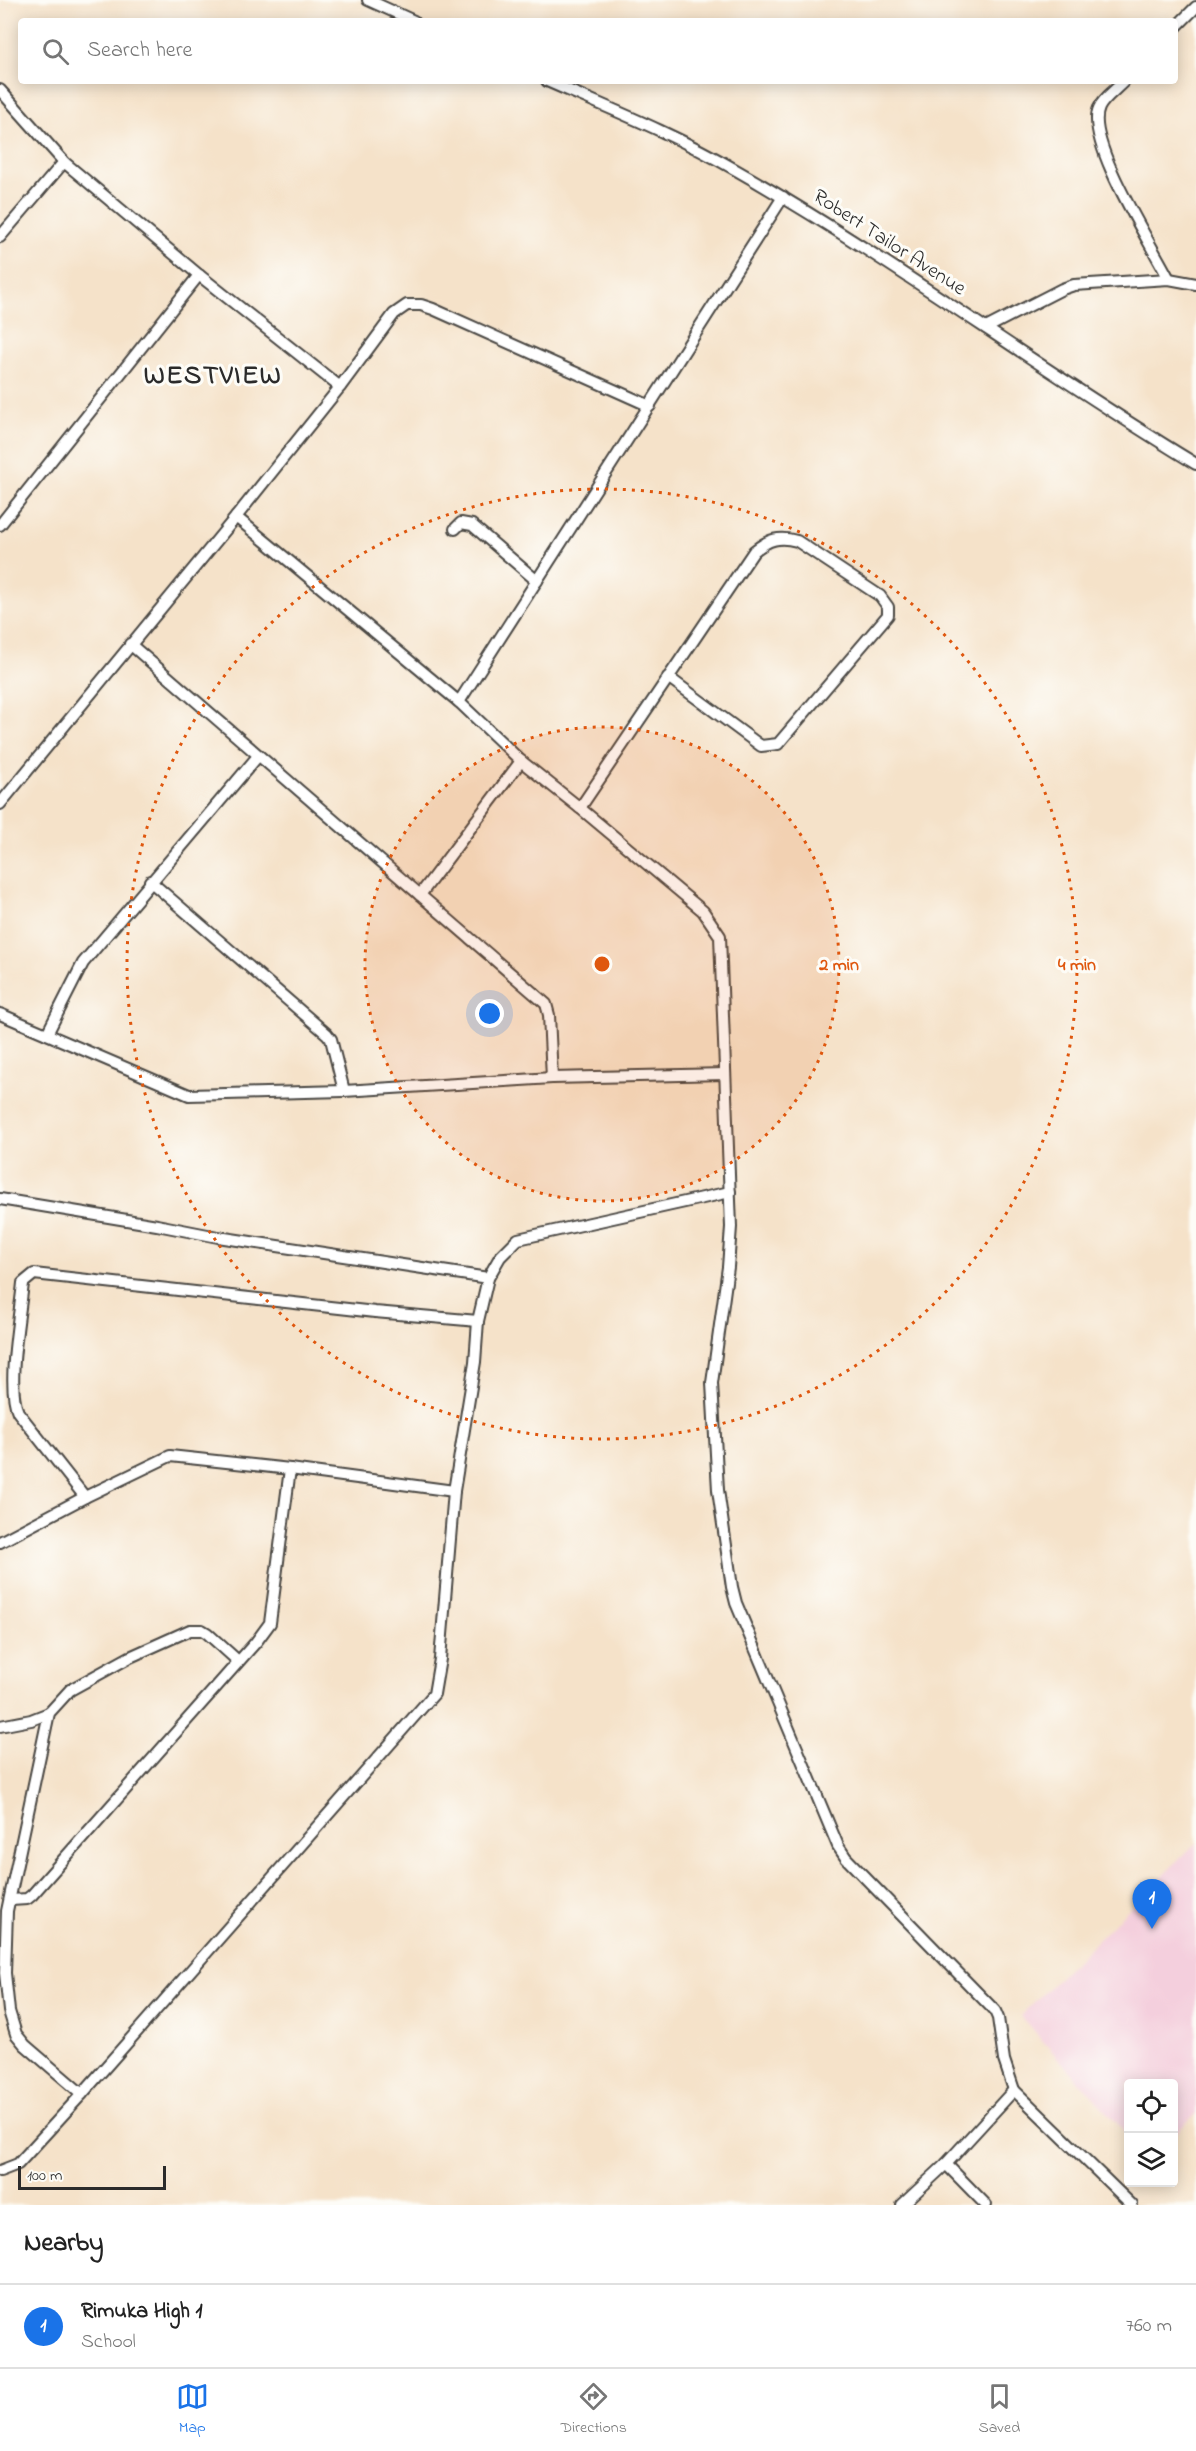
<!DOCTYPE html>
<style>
:root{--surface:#fff;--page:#f2f2f2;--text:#222;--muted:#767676;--line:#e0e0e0;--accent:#1a73e8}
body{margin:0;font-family:"Indie Flower",sans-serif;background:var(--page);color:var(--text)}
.controls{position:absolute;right:18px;bottom:18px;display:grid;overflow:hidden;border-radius:6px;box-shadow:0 3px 15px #0003}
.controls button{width:54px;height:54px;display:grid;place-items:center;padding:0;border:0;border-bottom:2px solid var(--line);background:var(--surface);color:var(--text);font:30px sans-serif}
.scale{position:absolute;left:18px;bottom:15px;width:148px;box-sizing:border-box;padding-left:6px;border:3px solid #2b2b2b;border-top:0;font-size:16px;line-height:21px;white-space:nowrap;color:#2b2b2b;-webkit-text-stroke:4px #fdfcf7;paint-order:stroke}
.you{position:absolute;left:490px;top:1014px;width:21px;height:21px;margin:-15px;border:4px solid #fff;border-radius:50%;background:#1a73e8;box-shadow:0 0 0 9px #1a73e833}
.badge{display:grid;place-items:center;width:39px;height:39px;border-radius:50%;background:var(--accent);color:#fff;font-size:20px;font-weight:700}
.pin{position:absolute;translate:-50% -50px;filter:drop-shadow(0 2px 3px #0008)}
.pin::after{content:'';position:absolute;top:32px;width:21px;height:18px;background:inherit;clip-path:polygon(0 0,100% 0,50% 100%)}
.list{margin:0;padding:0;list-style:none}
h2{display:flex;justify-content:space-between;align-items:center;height:78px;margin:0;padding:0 24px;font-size:26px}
h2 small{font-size:20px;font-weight:400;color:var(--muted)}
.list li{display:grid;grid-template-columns:39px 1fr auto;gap:18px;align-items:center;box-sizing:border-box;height:84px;padding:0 24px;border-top:2px solid var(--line)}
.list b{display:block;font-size:22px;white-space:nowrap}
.list p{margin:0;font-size:20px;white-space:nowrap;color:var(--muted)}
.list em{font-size:20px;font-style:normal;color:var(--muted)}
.icon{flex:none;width:33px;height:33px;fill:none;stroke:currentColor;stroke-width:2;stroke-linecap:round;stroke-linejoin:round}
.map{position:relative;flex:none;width:1196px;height:2205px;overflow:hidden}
.search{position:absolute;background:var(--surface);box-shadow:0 3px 15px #0003;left:18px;right:18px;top:18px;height:66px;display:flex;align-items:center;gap:15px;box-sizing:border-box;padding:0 21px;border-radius:6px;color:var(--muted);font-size:22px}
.sheet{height:162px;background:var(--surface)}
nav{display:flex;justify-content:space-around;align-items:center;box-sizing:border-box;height:84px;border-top:2px solid var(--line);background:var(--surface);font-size:16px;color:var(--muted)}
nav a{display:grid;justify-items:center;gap:3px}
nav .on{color:var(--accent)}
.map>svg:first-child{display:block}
.built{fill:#f4cfdd}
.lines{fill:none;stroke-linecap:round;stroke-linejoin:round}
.minor-casing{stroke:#494643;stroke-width:14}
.minor{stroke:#fff;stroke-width:10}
.ring{fill:none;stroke:#df570e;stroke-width:3;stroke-dasharray:3 6}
.labels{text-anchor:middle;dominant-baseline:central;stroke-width:6;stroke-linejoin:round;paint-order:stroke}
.street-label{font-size:21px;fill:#2b2b2b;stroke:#fdfcf7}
.district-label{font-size:27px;font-weight:bold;letter-spacing:1.5px;fill:#2b2b2b;stroke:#fdfcf7}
.centre{fill:#df570e;stroke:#fdfcf7;stroke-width:3}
.ring-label{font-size:18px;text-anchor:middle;font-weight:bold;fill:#df570e;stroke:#fdfcf7;stroke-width:6;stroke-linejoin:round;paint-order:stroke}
</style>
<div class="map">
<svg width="1196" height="2205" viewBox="0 0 1196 2205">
<rect width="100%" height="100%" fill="#fdfcf7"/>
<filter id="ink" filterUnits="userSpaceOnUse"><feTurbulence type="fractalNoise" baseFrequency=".0167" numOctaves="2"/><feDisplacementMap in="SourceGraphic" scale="12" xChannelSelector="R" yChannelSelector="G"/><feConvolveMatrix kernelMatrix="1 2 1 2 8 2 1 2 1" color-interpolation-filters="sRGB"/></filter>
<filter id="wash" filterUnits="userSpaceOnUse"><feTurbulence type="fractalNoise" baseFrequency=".008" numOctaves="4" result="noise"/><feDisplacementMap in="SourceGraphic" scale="24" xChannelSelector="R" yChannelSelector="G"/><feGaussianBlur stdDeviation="1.35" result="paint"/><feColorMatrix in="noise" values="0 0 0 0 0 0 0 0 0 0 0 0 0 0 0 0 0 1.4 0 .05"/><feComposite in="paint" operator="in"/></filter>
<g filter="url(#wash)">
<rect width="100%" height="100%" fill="#f5e2c9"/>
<path class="built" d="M 1196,1843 L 1196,2113 L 1174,2135 L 1174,2084 L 1128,2084 L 1128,2135 L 1020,2016 Z"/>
</g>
<g filter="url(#ink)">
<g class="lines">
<g class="minor-casing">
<g id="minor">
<path d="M 368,0 L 414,21"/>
<path d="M 1175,28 L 1196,7"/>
<path d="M 547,81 C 611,109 676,135 736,170 C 894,260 1040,370 1196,464"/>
<path d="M 1124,81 C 1117,89 1103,98 1099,108 C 1084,140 1152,245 1169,279"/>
<path d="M 0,90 L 64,162 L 199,275 L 340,387"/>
<path d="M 0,237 L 64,162"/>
<path d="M 986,328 L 1062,289 L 1074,285 L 1169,279 L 1196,284"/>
<path d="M 236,517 L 459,702 L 521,761 L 580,808 L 703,911 L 720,936 L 731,1227 L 728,1267 L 712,1383 L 718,1490 L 732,1587 L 736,1603 L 838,1846 L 846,1858 L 995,2011 L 998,2018 L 1004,2060 L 1014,2090"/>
<path d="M 0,525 L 199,275"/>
<path d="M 455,529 L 461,523 L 472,525 L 537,581"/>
<path d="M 130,644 L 546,1004 L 549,1015 L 552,1078"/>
<path d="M 459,702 L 783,197"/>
<path d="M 0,804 L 236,517 L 340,387 L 394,314 L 407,305 L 421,305 L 433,309 L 650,406"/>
<path d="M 580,808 L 754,551 C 769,539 779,536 797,541 L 880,596 L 888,607 L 888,615 L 778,744 L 761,746 L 668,677"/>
<path d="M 150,881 L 327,1034 L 331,1039 L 344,1091"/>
<path d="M 420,895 L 521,761"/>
<path d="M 0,1014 L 189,1095 L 344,1091 L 552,1078 L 725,1074"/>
<path d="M 47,1034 L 83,963 L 258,756"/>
<path d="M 0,1199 L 157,1225 L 218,1237 L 488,1278"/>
<path d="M 85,1497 L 18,1412 C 6,1386 20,1315 23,1283 L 34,1274 L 375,1312 L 478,1321"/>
<path d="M 0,1542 L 85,1497 L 170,1456 L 290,1469 L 454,1491"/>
<path d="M 0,1726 L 31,1720 L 49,1713"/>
<path d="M 11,1900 L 27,1899 L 32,1895 L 256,1642 L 270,1623 L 290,1469"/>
<path d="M 82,2094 L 25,2045 L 16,2034 L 9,2011 L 5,1973 L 7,1911 L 49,1713 L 70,1690 L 130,1657 L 190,1630 L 202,1630 L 207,1633 L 238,1661"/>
<path d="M 946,2164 L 986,2205"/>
<path d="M 0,2171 L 18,2164 L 82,2094 L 434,1694 L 440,1659 L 454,1491 L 475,1362 L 478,1321 L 488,1278 L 500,1257 L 518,1239 L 730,1192"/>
<path d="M 902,2205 L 946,2164 L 1014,2090 L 1132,2205"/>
</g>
</g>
<use href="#minor" class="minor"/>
</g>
</g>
<circle cx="602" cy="964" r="237" fill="#df570e" fill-opacity=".12"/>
<g class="ring">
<circle cx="602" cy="964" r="237"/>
<circle cx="602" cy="964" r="475"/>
</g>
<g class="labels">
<g class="street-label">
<text transform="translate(889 243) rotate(33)">Robert Tailor Avenue</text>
</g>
<g class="district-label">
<text x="213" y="376">WESTVIEW</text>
</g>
</g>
<circle cx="602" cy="964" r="9" class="centre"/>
<g class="ring-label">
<text x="839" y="970">2 min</text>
<text x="1077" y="970">4 min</text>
</g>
</svg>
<div class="controls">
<button><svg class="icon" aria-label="locate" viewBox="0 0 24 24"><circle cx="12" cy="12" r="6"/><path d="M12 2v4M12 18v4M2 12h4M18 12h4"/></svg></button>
<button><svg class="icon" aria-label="layers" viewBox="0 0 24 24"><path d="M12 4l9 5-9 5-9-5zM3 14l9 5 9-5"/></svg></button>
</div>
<div class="scale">100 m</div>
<div class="you"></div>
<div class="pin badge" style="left:1152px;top:1929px">1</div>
<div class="search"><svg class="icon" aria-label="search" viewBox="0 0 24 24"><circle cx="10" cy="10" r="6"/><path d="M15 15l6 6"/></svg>Search here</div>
</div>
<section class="sheet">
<h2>Nearby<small></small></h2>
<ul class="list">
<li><span class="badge">1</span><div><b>Rimuka High 1</b><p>School</p></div><em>760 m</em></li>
</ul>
</section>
<nav>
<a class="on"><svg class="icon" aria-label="map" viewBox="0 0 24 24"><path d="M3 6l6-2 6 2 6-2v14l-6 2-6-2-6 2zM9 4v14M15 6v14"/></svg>Map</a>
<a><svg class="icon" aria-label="directions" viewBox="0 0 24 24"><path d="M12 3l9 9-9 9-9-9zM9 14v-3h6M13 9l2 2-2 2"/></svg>Directions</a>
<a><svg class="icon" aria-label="saved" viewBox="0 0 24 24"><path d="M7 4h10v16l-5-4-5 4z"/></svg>Saved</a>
</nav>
